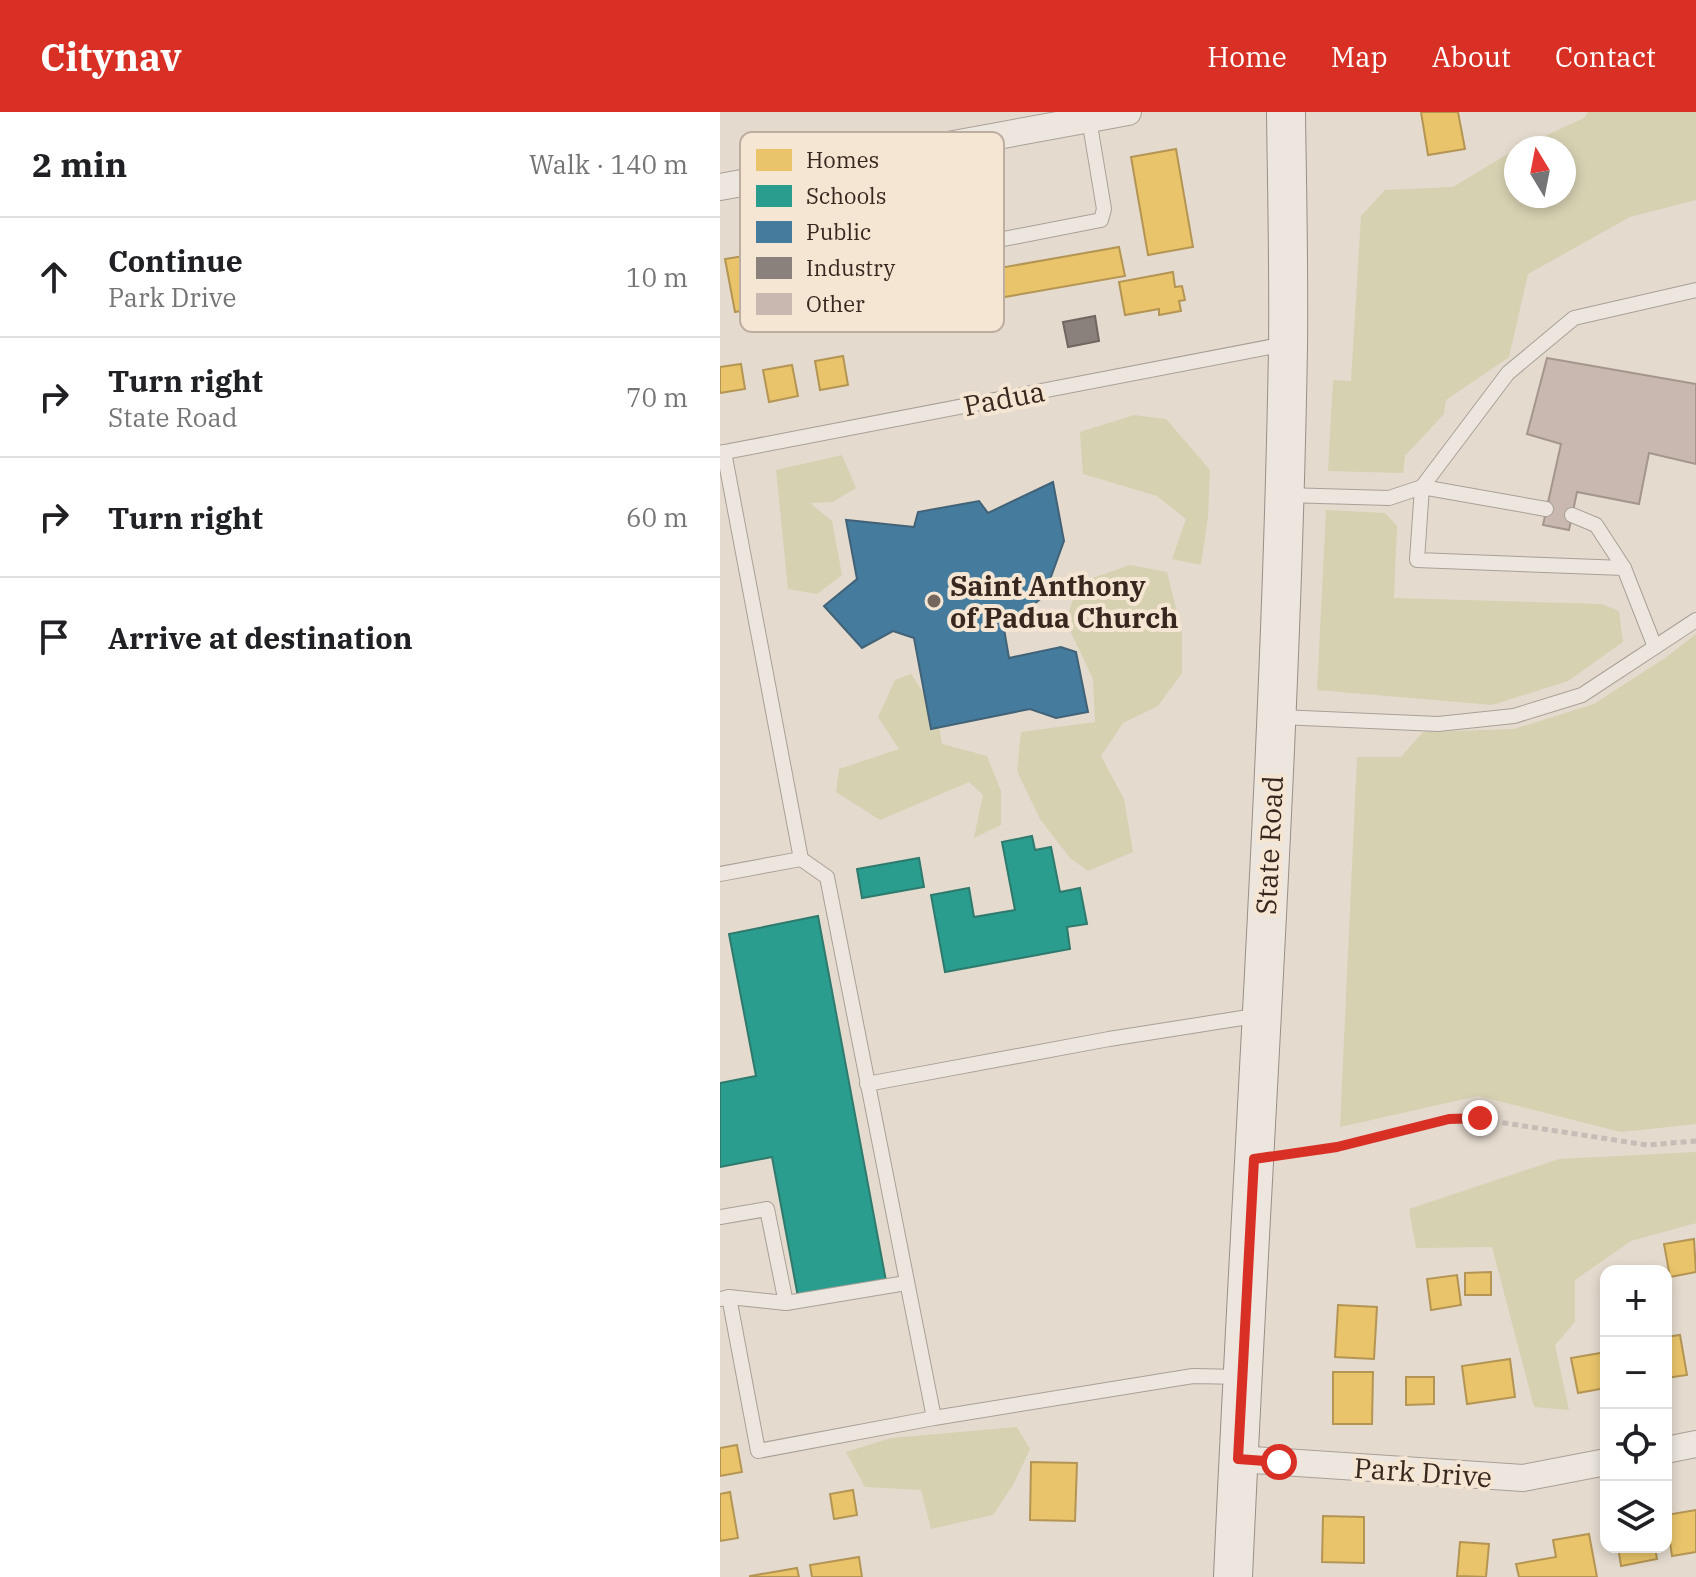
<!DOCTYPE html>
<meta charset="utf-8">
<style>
:root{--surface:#fff;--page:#f2f2f2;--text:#202124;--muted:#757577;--line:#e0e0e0;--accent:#d93025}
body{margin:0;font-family:"IBM Plex Serif",serif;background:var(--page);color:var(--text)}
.controls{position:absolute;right:24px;bottom:24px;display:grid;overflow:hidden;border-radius:16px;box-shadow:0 4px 12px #0003}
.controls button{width:72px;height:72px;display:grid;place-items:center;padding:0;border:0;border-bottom:2px solid var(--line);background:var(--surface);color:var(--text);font:40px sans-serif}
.compass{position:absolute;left:784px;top:24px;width:72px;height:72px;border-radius:50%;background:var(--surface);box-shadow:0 4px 12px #0003;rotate:350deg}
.stop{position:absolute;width:24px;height:24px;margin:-18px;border:6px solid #d93025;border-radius:50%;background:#fff}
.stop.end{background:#d93025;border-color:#fff;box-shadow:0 2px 8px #0008}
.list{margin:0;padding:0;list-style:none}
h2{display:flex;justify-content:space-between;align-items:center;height:104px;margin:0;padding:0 32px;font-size:34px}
h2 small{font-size:26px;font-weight:400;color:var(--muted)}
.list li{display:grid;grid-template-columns:52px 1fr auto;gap:24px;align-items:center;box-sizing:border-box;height:120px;padding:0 32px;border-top:2px solid var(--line)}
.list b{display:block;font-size:30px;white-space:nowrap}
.list p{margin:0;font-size:26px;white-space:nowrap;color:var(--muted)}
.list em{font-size:26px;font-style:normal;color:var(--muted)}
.icon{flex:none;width:44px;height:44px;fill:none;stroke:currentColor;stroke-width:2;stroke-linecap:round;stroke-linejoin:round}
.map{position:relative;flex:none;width:976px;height:1465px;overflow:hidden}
header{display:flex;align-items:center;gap:48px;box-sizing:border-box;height:112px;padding:0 40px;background:var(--accent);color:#fff}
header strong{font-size:38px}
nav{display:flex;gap:44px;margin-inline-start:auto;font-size:28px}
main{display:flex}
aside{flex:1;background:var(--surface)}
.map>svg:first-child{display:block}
.green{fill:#d6d1b1}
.homes{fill:#e9c46a;stroke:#b49554;stroke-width:2}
.schools{fill:#2a9d8f;stroke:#2e7a6d;stroke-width:2}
.public{fill:#457b9d;stroke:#416277;stroke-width:2}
.industry{fill:#8a817c;stroke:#716660;stroke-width:2}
.building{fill:#c8b8af;stroke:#a4968d;stroke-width:2}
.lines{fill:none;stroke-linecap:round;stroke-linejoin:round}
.service-casing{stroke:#a9a097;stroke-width:16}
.minor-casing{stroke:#a9a097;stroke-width:28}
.secondary-casing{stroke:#998f87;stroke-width:40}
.path{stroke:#c5bdb6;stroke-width:5;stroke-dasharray:6 4;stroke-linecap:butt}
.service{stroke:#ece6df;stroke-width:14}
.minor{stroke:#ece6df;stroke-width:26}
.secondary{stroke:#ece6df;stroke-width:38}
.route{stroke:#d93025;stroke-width:10}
.poi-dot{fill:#74665c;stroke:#f5e6d4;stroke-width:3}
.labels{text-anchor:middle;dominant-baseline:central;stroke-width:8;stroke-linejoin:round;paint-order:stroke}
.street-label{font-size:28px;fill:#38271f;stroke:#f5e6d4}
.poi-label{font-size:28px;font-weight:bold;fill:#38271f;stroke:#f5e6d4;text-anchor:start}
.key{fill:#f5e6d4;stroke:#bcad9e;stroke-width:2}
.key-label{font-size:22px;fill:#38271f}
</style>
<header>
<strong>Citynav</strong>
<nav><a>Home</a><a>Map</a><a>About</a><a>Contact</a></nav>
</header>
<main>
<aside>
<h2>2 min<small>Walk · 140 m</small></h2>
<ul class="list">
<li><svg class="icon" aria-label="ahead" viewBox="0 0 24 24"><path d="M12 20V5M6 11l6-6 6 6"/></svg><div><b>Continue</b><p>Park Drive</p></div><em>10 m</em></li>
<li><svg class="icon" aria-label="right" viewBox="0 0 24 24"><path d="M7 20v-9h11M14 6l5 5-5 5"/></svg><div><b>Turn right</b><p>State Road</p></div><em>70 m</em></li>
<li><svg class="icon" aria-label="right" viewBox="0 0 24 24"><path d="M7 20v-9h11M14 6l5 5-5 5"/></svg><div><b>Turn right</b></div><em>60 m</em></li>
<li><svg class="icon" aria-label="arrive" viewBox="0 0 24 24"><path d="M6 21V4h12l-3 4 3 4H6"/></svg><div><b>Arrive at destination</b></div></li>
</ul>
</aside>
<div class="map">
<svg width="976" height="1465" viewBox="0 0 976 1465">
<rect width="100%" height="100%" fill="#e4dace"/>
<g class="green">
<path d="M 868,0 L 976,0 L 976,88 L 910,105 L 808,162 L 789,245 L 726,288 L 724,302 L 685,344 L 683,361 L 608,359 L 613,268 L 631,269 L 641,104 L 665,78 L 733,75 L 796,37 L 796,84 L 844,84 L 844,36 L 799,36 L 864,6 Z"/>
<path d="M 414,303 L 446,307 L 490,358 L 488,405 L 481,453 L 452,447 L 466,407 L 437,384 L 363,362 L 360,320 Z"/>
<path d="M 122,343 L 136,376 L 113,390 L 90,391 L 112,409 L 122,463 L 97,482 L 68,477 L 56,358 Z"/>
<path d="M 606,398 L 665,401 L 677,414 L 674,486 L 882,492 L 899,499 L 903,530 L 848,569 L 772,593 L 597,578 Z"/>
<path d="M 410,453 L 447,460 L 462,521 L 462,561 L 438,594 L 403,611 L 381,644 L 404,687 L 413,740 L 368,759 L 350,746 L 320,707 L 297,659 L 301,620 L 375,610 L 373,567 L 346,510 L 358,471 Z"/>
<path d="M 976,522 L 976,1012 L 901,1020 L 758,984 L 620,1015 L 637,645 L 681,645 L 703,620 L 794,617 L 874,592 L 945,546 Z"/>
<path d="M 191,562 L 216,600 L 222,632 L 267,644 L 281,679 L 281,713 L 254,726 L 263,683 L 249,670 L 160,708 L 116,680 L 119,657 L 179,637 L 158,605 L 175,568 Z"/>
<path d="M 976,1040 L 976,1111 L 911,1129 L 855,1168 L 855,1210 L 835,1233 L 849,1298 L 814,1295 L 772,1135 L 696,1136 L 689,1097 L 839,1047 Z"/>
<path d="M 297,1315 L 310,1337 L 293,1373 L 273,1403 L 211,1417 L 201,1378 L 145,1375 L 126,1340 L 171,1326 Z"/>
</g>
<g class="homes">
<path d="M 701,0 L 738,0 L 745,37 L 708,43 Z"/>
<path d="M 456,37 L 473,135 L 428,143 L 411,45 Z"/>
<path d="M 399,135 L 405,164 L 279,186 L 274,157 Z"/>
<path d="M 42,141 L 51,193 L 15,200 L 5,147 Z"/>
<path d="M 453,160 L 455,175 L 462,174 L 465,188 L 459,189 L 461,199 L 439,203 L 439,197 L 405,203 L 399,170 Z"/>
<path d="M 123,244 L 128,273 L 100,278 L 95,249 Z"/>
<path d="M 21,252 L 25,277 L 0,281 L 0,255 Z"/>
<path d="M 72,253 L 78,284 L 49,290 L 43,258 Z"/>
<path d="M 974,1127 L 976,1160 L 950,1165 L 944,1132 Z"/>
<path d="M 771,1160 L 771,1183 L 745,1183 L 745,1161 Z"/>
<path d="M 737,1163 L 741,1193 L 711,1198 L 707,1167 Z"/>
<path d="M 618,1193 L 657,1195 L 654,1247 L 615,1245 Z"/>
<path d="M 960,1223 L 967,1263 L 946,1266 L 946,1225 Z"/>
<path d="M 886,1240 L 886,1276 L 858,1281 L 851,1246 Z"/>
<path d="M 790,1247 L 795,1285 L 747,1292 L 742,1254 Z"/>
<path d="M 613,1260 L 653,1260 L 652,1312 L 613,1312 Z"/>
<path d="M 686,1265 L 714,1265 L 714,1292 L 686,1293 Z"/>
<path d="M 17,1333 L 22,1360 L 0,1364 L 0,1336 Z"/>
<path d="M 311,1350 L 357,1351 L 355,1409 L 310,1408 Z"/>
<path d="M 133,1378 L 137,1403 L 114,1407 L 110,1382 Z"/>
<path d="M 10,1380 L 18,1426 L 0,1429 L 0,1382 Z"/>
<path d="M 976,1398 L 976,1440 L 952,1444 L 946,1403 Z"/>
<path d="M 603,1404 L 644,1405 L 644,1451 L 602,1450 Z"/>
<path d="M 869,1422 L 877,1465 L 799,1465 L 796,1452 L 836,1445 L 833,1428 Z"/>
<path d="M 740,1430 L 769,1432 L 766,1465 L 737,1464 Z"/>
<path d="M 898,1435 L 935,1435 L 937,1447 L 901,1454 Z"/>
<path d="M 139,1445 L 142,1465 L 92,1465 L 90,1453 Z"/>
<path d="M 77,1456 L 79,1465 L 30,1465 L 30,1464 Z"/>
</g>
<g class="schools">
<path d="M 312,724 L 315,738 L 331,735 L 340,780 L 360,776 L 367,812 L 347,815 L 350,837 L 225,860 L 211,783 L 249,776 L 254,805 L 295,798 L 282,730 Z"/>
<path d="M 199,746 L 204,775 L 142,786 L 137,757 Z"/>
<path d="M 98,804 L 166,1169 L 78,1185 L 52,1045 L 0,1055 L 0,971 L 36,964 L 9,822 Z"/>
</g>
<path class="public" d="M 333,370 L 344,429 L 324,484 L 284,517 L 289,546 L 341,535 L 356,540 L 368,600 L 336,606 L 310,597 L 211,617 L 194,526 L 173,519 L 142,536 L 104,494 L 137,467 L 126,408 L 194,415 L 198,400 L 259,389 L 268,401 Z"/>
<path class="industry" d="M 375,204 L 379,229 L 348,235 L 343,210 Z"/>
<path class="building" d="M 827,246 L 976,272 L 976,352 L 929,341 L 919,392 L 857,380 L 849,418 L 823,413 L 841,332 L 807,322 Z"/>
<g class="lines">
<g class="service-casing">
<g id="service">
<path d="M 237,31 L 257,125 L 268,130 L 381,108 L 384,97 L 369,7"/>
<path d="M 4,340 L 81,747"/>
<path d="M 0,341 L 565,232"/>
<path d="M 565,383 L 669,386 L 702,375 L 788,261 L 854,206 L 976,178"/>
<path d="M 826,397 L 702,375 L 697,448 L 904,456 L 935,535"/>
<path d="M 852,403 L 876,413 L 904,456"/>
<path d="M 560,605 L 718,612 L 794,604 L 862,583 L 976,508"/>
<path d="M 0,762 L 81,747 L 107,765 L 214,1306"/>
<path d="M 147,972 L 389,927 L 541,903"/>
<path d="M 0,1105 L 47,1097 L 66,1191"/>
<path d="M 9,1185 L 38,1339 L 214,1306 L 473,1264 L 522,1265"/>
<path d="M 1,1187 L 9,1185 L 66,1191 L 186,1171"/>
</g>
</g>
<g class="minor-casing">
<g id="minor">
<path d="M 0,75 L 408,0"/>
<path d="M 946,1338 L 976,1332"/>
<path d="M 518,1347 L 803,1366 L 886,1350"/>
</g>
</g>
<g class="secondary-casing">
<path id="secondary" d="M 513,1465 C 531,1055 561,646 568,236 C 569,157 567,79 566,0"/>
</g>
<path class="path" d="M 567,1043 L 617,1035 L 729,1007 L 746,1005 L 927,1033 L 976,1029"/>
<use href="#service" class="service"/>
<use href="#minor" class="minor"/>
<use href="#secondary" class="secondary"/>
</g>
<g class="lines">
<path class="route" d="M 559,1350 L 518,1347 L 534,1047 L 617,1035 L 729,1007 L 760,1006"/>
</g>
<circle class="poi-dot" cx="214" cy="489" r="8"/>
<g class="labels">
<g class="street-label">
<text transform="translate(284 286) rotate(-11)">Padua</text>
<text transform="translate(549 733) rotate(-87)">State Road</text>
<text transform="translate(703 1360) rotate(4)">Park Drive</text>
</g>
<g class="poi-label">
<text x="230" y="473">Saint Anthony<tspan x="230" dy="32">of Padua Church</tspan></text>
</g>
</g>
<rect x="20" y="20" width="264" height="200" rx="12" class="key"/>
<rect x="36" y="37" width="36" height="22" fill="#e9c46a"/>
<rect x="36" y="73" width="36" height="22" fill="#2a9d8f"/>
<rect x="36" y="109" width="36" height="22" fill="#457b9d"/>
<rect x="36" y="145" width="36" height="22" fill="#8a817c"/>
<rect x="36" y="181" width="36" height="22" fill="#c8b8af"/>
<g class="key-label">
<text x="86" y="56">Homes</text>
<text x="86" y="92">Schools</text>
<text x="86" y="128">Public</text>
<text x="86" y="164">Industry</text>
<text x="86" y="200">Other</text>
</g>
</svg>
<div class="controls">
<button>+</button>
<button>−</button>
<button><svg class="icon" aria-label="locate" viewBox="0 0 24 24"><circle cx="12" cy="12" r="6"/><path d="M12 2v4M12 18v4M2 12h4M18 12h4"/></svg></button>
<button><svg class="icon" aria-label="layers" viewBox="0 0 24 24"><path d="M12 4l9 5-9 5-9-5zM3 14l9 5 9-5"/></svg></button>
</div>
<svg class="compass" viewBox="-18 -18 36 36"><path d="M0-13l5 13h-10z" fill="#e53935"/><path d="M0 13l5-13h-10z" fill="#757577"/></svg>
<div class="stop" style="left:559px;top:1350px"></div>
<div class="stop end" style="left:760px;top:1006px"></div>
</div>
</main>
